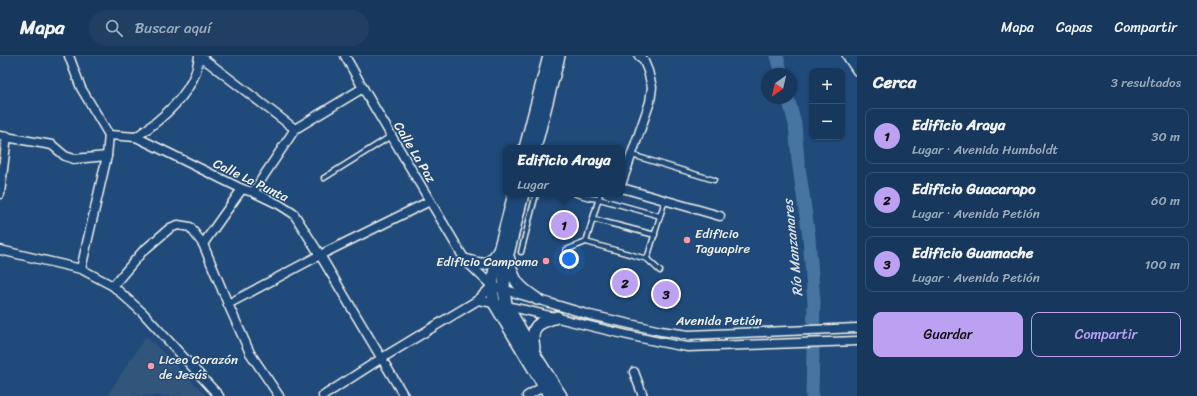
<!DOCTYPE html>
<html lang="es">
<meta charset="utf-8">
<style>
:root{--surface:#17385c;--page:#203f62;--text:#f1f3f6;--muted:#9eacbb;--line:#365272;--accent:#bca0f2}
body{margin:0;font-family:Sriracha,sans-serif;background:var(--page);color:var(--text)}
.controls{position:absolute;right:12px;top:12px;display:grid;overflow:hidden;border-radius:8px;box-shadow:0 1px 3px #0004}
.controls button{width:36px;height:36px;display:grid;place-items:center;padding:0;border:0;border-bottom:1px solid var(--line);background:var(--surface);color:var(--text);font:20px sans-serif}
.compass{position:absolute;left:761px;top:12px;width:36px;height:36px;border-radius:50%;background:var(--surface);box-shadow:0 1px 3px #0004;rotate:214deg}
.you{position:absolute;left:569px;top:203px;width:14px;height:14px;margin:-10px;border:3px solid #fff;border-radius:50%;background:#1a73e8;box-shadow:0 0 0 6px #1a73e833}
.badge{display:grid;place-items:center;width:26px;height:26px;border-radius:50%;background:var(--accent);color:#111;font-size:13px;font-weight:700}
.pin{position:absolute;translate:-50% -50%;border:2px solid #fff;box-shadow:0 1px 4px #0006}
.popup{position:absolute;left:503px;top:89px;width:122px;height:52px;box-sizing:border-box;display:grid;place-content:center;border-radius:8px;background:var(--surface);filter:drop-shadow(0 1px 3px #0005);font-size:13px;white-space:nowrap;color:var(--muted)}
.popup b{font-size:15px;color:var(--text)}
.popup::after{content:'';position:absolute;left:50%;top:100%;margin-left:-8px;border:8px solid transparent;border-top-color:var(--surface)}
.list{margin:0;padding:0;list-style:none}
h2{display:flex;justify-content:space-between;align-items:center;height:52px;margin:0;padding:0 16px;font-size:17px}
h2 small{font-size:13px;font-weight:400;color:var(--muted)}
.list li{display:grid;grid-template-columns:26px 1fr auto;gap:12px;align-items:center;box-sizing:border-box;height:56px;margin:0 8px 8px;padding:0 8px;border:1px solid var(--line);border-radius:8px}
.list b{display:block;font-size:15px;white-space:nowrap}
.list p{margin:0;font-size:13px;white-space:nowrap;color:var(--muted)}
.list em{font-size:13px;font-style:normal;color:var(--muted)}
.actions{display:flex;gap:8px;padding:12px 16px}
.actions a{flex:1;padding:9px 0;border:1px solid var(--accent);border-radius:8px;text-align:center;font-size:14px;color:var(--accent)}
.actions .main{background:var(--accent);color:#111}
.icon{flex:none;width:22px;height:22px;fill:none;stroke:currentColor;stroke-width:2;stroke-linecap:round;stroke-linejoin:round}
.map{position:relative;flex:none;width:857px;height:340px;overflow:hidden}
header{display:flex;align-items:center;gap:24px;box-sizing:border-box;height:56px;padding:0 20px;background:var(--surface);border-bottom:1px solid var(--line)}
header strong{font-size:19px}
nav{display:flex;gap:22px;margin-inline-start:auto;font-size:14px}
.search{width:280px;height:36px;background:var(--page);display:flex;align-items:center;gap:10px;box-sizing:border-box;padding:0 14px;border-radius:22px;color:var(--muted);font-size:15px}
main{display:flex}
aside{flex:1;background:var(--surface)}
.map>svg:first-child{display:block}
.built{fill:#32557c}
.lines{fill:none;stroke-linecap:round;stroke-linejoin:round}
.river{stroke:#4675a2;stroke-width:13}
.service-casing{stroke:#f4f1e8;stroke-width:7}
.minor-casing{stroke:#f4f1e8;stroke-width:11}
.secondary-casing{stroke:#f4f1e8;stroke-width:14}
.service{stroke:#1f4a7a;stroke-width:4}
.minor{stroke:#1f4a7a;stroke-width:8}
.secondary{stroke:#1f4a7a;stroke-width:11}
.poi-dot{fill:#ff9aa2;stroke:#1f4a7a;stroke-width:1.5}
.labels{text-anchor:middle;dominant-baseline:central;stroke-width:3;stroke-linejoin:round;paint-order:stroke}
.street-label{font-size:13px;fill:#f4f1e8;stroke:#1f4a7a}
.poi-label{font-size:13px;fill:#f4f1e8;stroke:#1f4a7a;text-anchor:start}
.water-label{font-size:14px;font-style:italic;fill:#dadede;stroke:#1f4a7a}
</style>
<header>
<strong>Mapa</strong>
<div class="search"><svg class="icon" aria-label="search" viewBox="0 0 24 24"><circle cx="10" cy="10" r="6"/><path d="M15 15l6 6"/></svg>Buscar aquí</div>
<nav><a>Mapa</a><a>Capas</a><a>Compartir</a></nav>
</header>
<main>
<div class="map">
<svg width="857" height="340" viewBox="0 0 857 340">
<rect width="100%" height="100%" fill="#1f4a7a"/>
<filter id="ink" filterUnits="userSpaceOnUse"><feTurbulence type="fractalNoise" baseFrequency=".025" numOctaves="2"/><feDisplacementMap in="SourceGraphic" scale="8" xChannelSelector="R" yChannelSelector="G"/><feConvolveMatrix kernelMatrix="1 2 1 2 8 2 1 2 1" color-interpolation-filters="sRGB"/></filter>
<g filter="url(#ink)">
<path class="built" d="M 146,280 L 207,340 L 107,340 Z"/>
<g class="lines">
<g class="river">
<path d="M 777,0 L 782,18"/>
<path d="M 788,42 L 795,68 L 798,104 L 809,181 L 814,246 L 812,340"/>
</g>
<g class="service-casing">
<g id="service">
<path d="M 632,99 L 714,124"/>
<path d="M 324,122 L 391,80"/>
<path d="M 576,138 L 590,142 L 599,143 L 660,160"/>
<path d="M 593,163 L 655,179"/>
<path d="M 586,186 L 600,138"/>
<path d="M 566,194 L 586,186 L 647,203 L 660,215"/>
<path d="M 521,196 L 536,138"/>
<path d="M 647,203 L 665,144"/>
</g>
</g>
<g class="minor-casing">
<g id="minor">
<path d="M 69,0 L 81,32 L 109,79 L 107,100 L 81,213"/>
<path d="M 200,0 L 295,73"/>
<path d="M 345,0 L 363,32 L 465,204 L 492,230 L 590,259 L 661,275 L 688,279 L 857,272"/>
<path d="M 847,0 L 857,15"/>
<path d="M 855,0 L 857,3"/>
<path d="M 109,79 L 136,81 L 242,133 L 253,136 L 280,149 L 294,158 L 320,199 L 404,340"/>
<path d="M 0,80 L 52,89 L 65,100 L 74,103 L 107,100"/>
<path d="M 136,81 C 158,66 185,44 195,18 C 197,13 198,6 199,0"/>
<path d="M 622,126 L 650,46 L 652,31 L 648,15 L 643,3 L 639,0"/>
<path d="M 622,132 L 720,160"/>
<path d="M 253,136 L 295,73 L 363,32"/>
<path d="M 0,138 L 7,80"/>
<path d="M 203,188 L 242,133"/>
<path d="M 0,194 L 81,213 L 113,230 L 143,257 L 219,340"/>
<path d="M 113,230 L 142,196 L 170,172 L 178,169 L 190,171 L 203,188 L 228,248 L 250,297 L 279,340"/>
<path d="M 478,244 C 549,257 617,280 688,291 L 857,285"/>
<path d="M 228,248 L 320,199 L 430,145"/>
<path d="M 634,316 L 643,340"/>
<path d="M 323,340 L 382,302 L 478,244 L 492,230"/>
<path d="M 527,340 L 544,330"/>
</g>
</g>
<g class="secondary-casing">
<g id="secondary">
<path d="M 525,92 L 549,0"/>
<path d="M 535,92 L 559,0"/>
<path d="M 514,138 L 496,206 L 492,230 L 494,247 L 550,340"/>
<path d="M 523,138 L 505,210 L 504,234 L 506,248 L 535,299 L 561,340"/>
<path d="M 509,203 C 513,226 519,231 537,243"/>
<path d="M 465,204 C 481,209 488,212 498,196"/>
<path d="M 534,292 C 530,270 537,267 557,261"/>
</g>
</g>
<use href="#service" class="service"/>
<use href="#minor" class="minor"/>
<use href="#secondary" class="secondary"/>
</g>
</g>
<g class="poi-dot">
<circle cx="687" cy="184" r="4"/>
<circle cx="546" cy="205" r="4"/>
<circle cx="151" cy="310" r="4"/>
</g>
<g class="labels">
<g class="street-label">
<text transform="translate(415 96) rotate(59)">Calle La Paz</text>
<text transform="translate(251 124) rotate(26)">Calle La Punta</text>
<text x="719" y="264">Avenida Petión</text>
</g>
<g class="poi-label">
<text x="695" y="177">Edificio<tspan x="695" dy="15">Taguapire</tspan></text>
<text x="538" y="205" text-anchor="end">Edificio Campoma</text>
<text x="159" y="303">Liceo Corazón<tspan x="159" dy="15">de Jesús</tspan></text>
</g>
<g class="water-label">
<text transform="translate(793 192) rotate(-96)">Río Manzanares</text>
</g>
</g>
</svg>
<div class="controls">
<button>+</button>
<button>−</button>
</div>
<svg class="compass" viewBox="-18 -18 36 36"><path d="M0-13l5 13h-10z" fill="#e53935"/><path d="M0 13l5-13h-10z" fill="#9eacbb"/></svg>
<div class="you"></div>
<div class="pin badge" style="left:564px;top:169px">1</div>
<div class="popup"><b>Edificio Araya</b>Lugar</div>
<div class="pin badge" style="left:625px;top:227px">2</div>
<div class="pin badge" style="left:666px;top:238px">3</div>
</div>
<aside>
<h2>Cerca<small>3 resultados</small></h2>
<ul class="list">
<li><span class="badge">1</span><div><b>Edificio Araya</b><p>Lugar · Avenida Humboldt</p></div><em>30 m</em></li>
<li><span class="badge">2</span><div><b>Edificio Guacarapo</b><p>Lugar · Avenida Petión</p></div><em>60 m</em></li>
<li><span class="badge">3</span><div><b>Edificio Guamache</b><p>Lugar · Avenida Petión</p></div><em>100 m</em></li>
</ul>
<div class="actions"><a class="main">Guardar</a><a>Compartir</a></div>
</aside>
</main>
